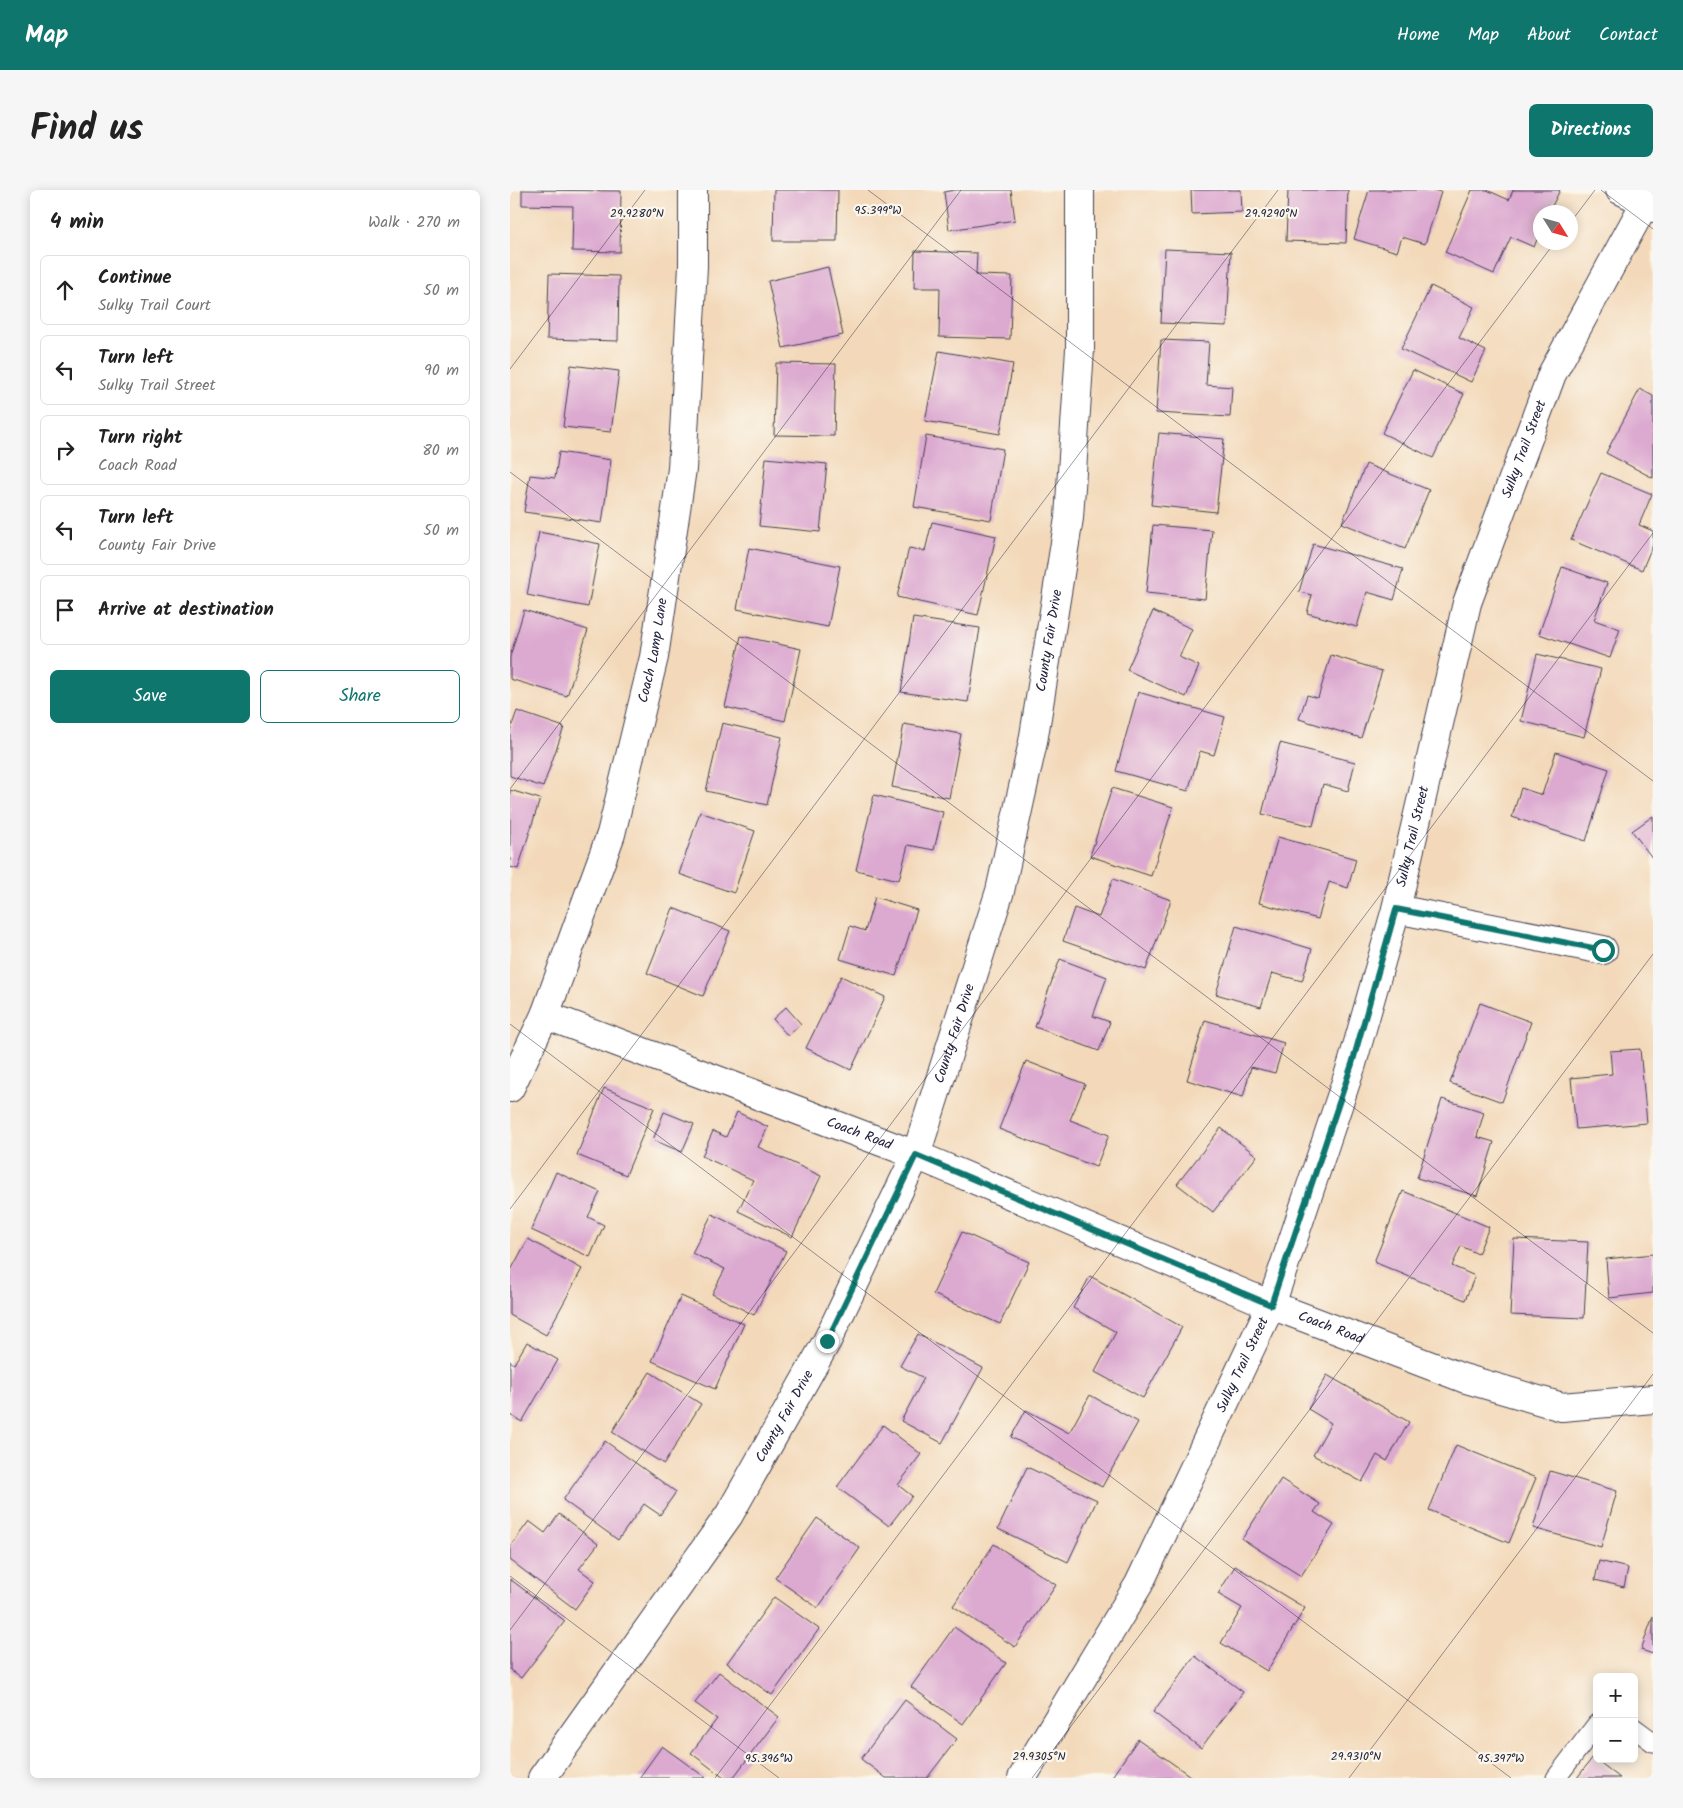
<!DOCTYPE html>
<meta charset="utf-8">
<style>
:root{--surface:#fff;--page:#f6f6f6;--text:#222;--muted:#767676;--line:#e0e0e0;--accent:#0f766e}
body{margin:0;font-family:Kalam,sans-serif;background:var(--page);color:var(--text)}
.controls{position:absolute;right:15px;bottom:15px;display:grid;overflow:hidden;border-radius:8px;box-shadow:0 2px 12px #0003}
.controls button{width:45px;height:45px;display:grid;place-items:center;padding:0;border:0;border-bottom:1px solid var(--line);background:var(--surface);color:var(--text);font:25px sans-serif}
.compass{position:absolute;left:1023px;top:15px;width:45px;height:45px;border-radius:50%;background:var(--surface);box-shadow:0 2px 12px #0003;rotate:127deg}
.stop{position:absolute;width:15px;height:15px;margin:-11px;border:4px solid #0f766e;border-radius:50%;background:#fff}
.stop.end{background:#0f766e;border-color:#fff;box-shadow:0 1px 5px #0008}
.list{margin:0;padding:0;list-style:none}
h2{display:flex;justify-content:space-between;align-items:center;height:65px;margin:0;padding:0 20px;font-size:21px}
h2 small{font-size:16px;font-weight:400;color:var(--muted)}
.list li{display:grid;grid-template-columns:32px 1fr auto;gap:15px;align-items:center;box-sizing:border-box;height:70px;margin:0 10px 10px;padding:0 10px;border:1px solid var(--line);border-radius:8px}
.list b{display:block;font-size:19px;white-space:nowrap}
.list p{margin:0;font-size:16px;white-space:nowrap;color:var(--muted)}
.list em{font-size:16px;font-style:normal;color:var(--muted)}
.actions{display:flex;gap:10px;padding:15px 20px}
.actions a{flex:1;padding:11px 0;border:1px solid var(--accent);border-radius:8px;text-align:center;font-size:18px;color:var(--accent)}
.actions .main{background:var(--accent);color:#fff}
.icon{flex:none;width:28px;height:28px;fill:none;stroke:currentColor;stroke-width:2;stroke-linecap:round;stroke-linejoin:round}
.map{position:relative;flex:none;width:1143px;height:1588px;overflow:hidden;border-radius:8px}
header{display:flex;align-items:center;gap:30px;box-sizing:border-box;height:70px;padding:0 25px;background:var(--accent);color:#fff}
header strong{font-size:24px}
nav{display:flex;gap:28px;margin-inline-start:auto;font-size:18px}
.intro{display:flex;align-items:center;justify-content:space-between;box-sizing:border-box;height:120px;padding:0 30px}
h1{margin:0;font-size:35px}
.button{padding:12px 22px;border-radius:8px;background:var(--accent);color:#fff;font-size:18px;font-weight:700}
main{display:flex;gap:30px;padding:0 30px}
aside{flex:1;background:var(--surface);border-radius:8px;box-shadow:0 2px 12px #0003}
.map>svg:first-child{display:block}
.building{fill:#dca9d0}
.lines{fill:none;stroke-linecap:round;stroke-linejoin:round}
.lane-casing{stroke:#413d4e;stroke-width:21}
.street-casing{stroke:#413d4e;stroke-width:30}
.lane{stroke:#fff;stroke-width:19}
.street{stroke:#fff;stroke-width:28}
.route{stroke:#0f766e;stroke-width:6}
.ticks{fill:none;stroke:#22223b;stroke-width:1;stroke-opacity:0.45}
.labels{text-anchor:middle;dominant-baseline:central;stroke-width:4.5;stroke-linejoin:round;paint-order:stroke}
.street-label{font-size:14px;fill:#22223b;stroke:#fbf7ec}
.ticks-label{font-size:12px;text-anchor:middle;fill:#22223b;stroke:#fbf7ec;stroke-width:4.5;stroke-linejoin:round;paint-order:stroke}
</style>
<header>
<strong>Map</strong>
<nav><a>Home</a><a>Map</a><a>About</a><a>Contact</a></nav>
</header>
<div class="intro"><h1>Find us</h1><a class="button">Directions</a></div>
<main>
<aside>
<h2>4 min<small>Walk · 270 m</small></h2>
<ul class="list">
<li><svg class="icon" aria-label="ahead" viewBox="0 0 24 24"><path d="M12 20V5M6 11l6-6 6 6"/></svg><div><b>Continue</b><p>Sulky Trail Court</p></div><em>50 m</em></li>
<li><svg class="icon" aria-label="left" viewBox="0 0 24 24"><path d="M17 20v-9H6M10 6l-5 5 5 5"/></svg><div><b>Turn left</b><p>Sulky Trail Street</p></div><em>90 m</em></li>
<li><svg class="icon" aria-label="right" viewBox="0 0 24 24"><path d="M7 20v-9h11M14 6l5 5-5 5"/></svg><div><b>Turn right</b><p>Coach Road</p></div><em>80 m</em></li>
<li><svg class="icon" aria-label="left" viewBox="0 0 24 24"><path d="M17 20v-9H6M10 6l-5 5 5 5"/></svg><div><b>Turn left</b><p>County Fair Drive</p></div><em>50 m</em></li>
<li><svg class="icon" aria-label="arrive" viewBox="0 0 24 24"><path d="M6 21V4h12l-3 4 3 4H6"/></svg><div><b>Arrive at destination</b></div></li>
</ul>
<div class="actions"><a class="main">Save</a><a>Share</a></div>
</aside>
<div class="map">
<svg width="1143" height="1588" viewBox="0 0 1143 1588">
<rect width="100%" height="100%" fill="#fbf7ec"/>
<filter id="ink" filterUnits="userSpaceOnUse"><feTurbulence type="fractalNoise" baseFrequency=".02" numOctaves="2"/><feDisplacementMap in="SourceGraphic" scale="10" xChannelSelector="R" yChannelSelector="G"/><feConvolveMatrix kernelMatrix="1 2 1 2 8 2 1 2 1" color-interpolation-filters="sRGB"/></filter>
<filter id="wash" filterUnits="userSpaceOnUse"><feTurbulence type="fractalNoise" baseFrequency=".0096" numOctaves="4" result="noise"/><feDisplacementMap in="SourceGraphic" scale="20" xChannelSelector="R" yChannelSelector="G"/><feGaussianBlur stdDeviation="1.12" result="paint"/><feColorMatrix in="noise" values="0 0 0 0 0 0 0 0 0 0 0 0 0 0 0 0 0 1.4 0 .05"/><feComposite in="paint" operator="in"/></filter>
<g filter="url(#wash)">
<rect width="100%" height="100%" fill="#f3d9ba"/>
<g id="blocks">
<g class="building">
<path d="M 12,0 L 111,1 L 110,62 L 62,61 L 63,16 L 12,15 Z"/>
<path d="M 264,0 L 328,0 L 327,51 L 263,51 Z"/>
<path d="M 445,0 L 501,0 L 505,30 L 439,40 L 434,2 Z"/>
<path d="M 681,0 L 731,0 L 732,22 L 682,24 Z"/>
<path d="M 778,0 L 838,0 L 836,53 L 776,51 Z"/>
<path d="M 859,0 L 923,0 L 931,2 L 915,54 L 892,47 L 887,62 L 844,49 Z"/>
<path d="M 962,0 L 977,0 L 999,10 L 1003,0 L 1050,0 L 1039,22 L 1030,22 L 1030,42 L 1024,57 L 1001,47 L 984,84 L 935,62 Z"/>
<path d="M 655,59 L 721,62 L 717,136 L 651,133 Z"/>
<path d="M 405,61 L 467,63 L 466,85 L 502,86 L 500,149 L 429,147 L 430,98 L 404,98 Z"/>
<path d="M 318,77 L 333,145 L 273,158 L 258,91 Z"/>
<path d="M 39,84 L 109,86 L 108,151 L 37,149 Z"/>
<path d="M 921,96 L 964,117 L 949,148 L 976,161 L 961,192 L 891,159 Z"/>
<path d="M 651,150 L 699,152 L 696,195 L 722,197 L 720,227 L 646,223 Z"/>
<path d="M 429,161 L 503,174 L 490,244 L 415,231 Z"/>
<path d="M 266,173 L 326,174 L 324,246 L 264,245 Z"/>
<path d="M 61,175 L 109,181 L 101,242 L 53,237 Z"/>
<path d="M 903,180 L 954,204 L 923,268 L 872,243 Z"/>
<path d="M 1130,199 L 1143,206 L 1143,288 L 1096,263 Z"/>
<path d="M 649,243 L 714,249 L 706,322 L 641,315 Z"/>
<path d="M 416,246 L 493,259 L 481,330 L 404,317 Z"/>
<path d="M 49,262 L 101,270 L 92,333 L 14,322 L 20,285 L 45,288 Z"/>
<path d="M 256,268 L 317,274 L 310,342 L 249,336 Z"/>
<path d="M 856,274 L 919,300 L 895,359 L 832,333 Z"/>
<path d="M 1091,283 L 1142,304 L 1129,335 L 1143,341 L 1143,354 L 1132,380 L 1061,350 Z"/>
<path d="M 422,332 L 486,346 L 468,425 L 387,407 L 399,358 L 415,361 Z"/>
<path d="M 643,335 L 702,340 L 695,409 L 636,403 Z"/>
<path d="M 29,342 L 90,354 L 78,417 L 17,405 Z"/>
<path d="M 803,354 L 893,379 L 884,410 L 857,402 L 847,437 L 797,423 L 802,405 L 789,402 Z"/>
<path d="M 239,358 L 330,376 L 318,437 L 227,419 Z"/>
<path d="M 1052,377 L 1097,393 L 1084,430 L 1110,439 L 1100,468 L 1029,444 Z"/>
<path d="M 14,420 L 78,440 L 57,506 L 0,489 L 0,467 Z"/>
<path d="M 643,421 L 682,439 L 669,467 L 689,476 L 676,507 L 617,480 Z"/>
<path d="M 403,428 L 470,438 L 458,512 L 391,502 Z"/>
<path d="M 231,446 L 291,459 L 275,531 L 215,517 Z"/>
<path d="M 1027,464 L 1091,479 L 1074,547 L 1011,531 Z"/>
<path d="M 821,465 L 872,481 L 851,548 L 789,529 L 797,505 L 808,508 Z"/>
<path d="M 628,502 L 715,527 L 704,565 L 690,561 L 678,601 L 606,581 Z"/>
<path d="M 7,521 L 54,537 L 33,597 L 0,586 L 0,541 Z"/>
<path d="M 212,533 L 272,547 L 257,615 L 196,601 Z"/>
<path d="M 394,534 L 451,544 L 439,608 L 382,597 Z"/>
<path d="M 770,553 L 845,572 L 838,601 L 813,594 L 803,636 L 752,624 Z"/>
<path d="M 1046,562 L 1099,579 L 1076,651 L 1002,627 L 1011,598 L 1032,605 Z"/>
<path d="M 602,598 L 663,617 L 641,686 L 580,666 Z"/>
<path d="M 0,600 L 30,609 L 8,679 L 0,677 Z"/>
<path d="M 364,605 L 433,622 L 424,660 L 398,655 L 389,690 L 346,680 Z"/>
<path d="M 190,622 L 245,641 L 224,703 L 169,684 Z"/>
<path d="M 1143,626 L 1143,669 L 1122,641 Z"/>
<path d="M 768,647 L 846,669 L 838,698 L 819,692 L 808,729 L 749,713 Z"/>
<path d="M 603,689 L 661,710 L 636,780 L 553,751 L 564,718 L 589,727 Z"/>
<path d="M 365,707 L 407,720 L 386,786 L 330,769 L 340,736 L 355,741 Z"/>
<path d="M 163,718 L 220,741 L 193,806 L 137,783 Z"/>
<path d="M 726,736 L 802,759 L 792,791 L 762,783 L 751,817 L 706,804 Z"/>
<path d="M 550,769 L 597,787 L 583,826 L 600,832 L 589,861 L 525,837 Z"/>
<path d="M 331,786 L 375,807 L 341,880 L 296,858 Z"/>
<path d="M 970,813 L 1021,832 L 992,912 L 940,893 Z"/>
<path d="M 276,817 L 291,834 L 278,846 L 263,829 Z"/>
<path d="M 695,830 L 774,853 L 765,883 L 741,877 L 733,907 L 677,890 Z"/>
<path d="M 1130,859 L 1137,933 L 1066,939 L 1061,888 L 1102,884 L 1100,861 Z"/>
<path d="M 516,871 L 575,894 L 560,930 L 599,945 L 586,977 L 489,939 Z"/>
<path d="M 94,898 L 144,918 L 116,985 L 67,965 Z"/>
<path d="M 932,909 L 974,922 L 967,947 L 984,952 L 967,1006 L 907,988 Z"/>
<path d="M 154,922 L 184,934 L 172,962 L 143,950 Z"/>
<path d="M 227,922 L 258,937 L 248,957 L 311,986 L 282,1047 L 228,1021 L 243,990 L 192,966 L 203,941 L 216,947 Z"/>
<path d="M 711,938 L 747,966 L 703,1022 L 667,994 Z"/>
<path d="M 46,982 L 90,1002 L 78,1027 L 94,1035 L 80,1067 L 21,1040 Z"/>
<path d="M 893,1001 L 979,1037 L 968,1064 L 951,1056 L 942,1076 L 965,1086 L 955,1110 L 864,1072 Z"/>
<path d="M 202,1024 L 276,1061 L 244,1125 L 202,1104 L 215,1079 L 182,1063 Z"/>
<path d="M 452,1042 L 519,1072 L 490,1134 L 423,1104 Z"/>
<path d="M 18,1049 L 72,1079 L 36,1145 L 0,1125 L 0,1082 Z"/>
<path d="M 1004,1049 L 1078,1052 L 1074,1128 L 1000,1125 Z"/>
<path d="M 1143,1064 L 1143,1103 L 1099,1108 L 1096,1069 Z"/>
<path d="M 580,1086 L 672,1137 L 633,1208 L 585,1182 L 606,1142 L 563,1118 Z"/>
<path d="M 171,1106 L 234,1134 L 205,1199 L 142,1171 Z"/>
<path d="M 408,1144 L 473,1178 L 432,1253 L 391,1231 L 414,1188 L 390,1176 Z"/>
<path d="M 17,1152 L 48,1170 L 12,1232 L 0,1225 L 0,1171 L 4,1174 Z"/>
<path d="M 140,1182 L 191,1214 L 154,1274 L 102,1242 Z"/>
<path d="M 817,1185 L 899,1232 L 877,1271 L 867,1265 L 852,1292 L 803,1265 L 821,1233 L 798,1219 Z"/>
<path d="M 580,1205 L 628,1232 L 592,1297 L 501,1247 L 516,1220 L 559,1243 Z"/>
<path d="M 373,1235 L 411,1264 L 388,1295 L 402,1306 L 379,1336 L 327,1297 Z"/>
<path d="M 95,1251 L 166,1302 L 150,1325 L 134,1314 L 108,1350 L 53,1310 Z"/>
<path d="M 946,1255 L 1026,1288 L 999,1353 L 919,1320 Z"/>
<path d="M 517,1277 L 587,1310 L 558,1372 L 488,1339 Z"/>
<path d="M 1040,1281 L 1107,1301 L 1091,1357 L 1023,1338 Z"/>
<path d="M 771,1289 L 810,1314 L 804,1322 L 824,1335 L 791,1386 L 732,1349 Z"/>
<path d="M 49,1324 L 88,1354 L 69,1379 L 85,1391 L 65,1419 L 0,1370 L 0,1357 L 19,1331 L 35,1343 Z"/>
<path d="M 307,1328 L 350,1358 L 308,1418 L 265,1388 Z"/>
<path d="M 484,1354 L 546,1395 L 505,1457 L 443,1416 Z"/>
<path d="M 1089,1371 L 1118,1378 L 1114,1397 L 1085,1390 Z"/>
<path d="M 725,1376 L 795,1418 L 757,1481 L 711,1453 L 732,1418 L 708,1404 Z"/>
<path d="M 0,1389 L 55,1431 L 11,1488 L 0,1480 Z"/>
<path d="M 264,1407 L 309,1439 L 262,1505 L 217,1473 Z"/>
<path d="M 1143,1426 L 1143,1464 L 1131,1460 Z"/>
<path d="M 444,1437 L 496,1473 L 453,1534 L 401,1497 Z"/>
<path d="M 685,1466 L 733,1502 L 691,1558 L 643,1522 Z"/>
<path d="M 209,1482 L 269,1527 L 223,1588 L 214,1588 L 181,1563 L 207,1529 L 185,1513 Z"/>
<path d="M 395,1510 L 447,1549 L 417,1588 L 376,1588 L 351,1569 Z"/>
<path d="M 628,1549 L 683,1588 L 601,1588 Z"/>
<path d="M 152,1556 L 196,1588 L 129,1588 Z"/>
<path d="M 1083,1567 L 1110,1588 L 1067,1588 Z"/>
</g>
</g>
</g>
<g filter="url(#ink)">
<use href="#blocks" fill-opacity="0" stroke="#413d4e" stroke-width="1"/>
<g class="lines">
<g class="lane-casing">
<g id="lane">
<path d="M 1124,1538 L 1143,1552"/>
<path d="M 1046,1588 L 1087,1534"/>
</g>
</g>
<g class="street-casing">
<g id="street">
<path d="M 1110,0 L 1135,12 L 1143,18"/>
<path d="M 886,719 L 1093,760"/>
<path id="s1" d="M 35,825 L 406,965 L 761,1115 L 953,1188 L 1052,1217 L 1143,1209"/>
<path id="s2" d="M 0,898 L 35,825 L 101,644 L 144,467 L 172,279 L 183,76 L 183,0"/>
<path id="s3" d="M 32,1588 L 219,1325 L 317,1151 L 406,965 L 490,701 L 523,552 L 559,328 L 570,159 L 570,0"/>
<path id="s4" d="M 512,1588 L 629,1394 L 761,1115 L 842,874 L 886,719 L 957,413 L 1042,184 L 1142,0"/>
</g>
</g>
<use href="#lane" class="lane"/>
<use href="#street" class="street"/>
</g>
</g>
<g class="lines" filter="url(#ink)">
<path class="route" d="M 317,1151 L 406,965 L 761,1115 L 842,874 L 886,719 L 1093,760"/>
</g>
<path class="ticks" d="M 358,0 L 1143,591M 1091,0 L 1143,39M 1060,33 L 1085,0M 0,179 L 135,0M 0,282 L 1143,1143M 0,599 L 451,0M 0,834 L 1001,1588M 0,1019 L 768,0M 0,1386 L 269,1588M 0,1440 L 1045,52M 205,1588 L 1143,343M 522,1588 L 1143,764M 839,1588 L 1143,1184"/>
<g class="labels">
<g class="street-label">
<text stroke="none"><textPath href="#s4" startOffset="1429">Sulky Trail Street</textPath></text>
<text stroke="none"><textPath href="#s3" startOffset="1261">County Fair Drive</textPath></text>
<text stroke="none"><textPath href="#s2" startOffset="462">Coach Lamp Lane</textPath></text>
<text stroke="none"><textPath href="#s4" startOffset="1025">Sulky Trail Street</textPath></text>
<text stroke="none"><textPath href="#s3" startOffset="856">County Fair Drive</textPath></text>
<text stroke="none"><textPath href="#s1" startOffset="336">Coach Road</textPath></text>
<text stroke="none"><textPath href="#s1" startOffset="846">Coach Road</textPath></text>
<text stroke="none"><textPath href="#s4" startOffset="469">Sulky Trail Street</textPath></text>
<text stroke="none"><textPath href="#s3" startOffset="436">County Fair Drive</textPath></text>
</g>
</g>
<g class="ticks-label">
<text x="368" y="24">95.399°W</text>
<text x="127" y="27">29.9280°N</text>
<text x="761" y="27">29.9290°N</text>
<text x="529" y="1570">29.9305°N</text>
<text x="846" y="1570">29.9310°N</text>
<text x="259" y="1572">95.396°W</text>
<text x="991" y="1572">95.397°W</text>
</g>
</svg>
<div class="controls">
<button>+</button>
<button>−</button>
</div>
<svg class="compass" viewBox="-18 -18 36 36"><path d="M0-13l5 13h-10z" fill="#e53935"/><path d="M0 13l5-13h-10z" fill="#767676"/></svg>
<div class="stop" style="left:1093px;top:760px"></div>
<div class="stop end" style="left:317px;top:1151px"></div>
</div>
</main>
